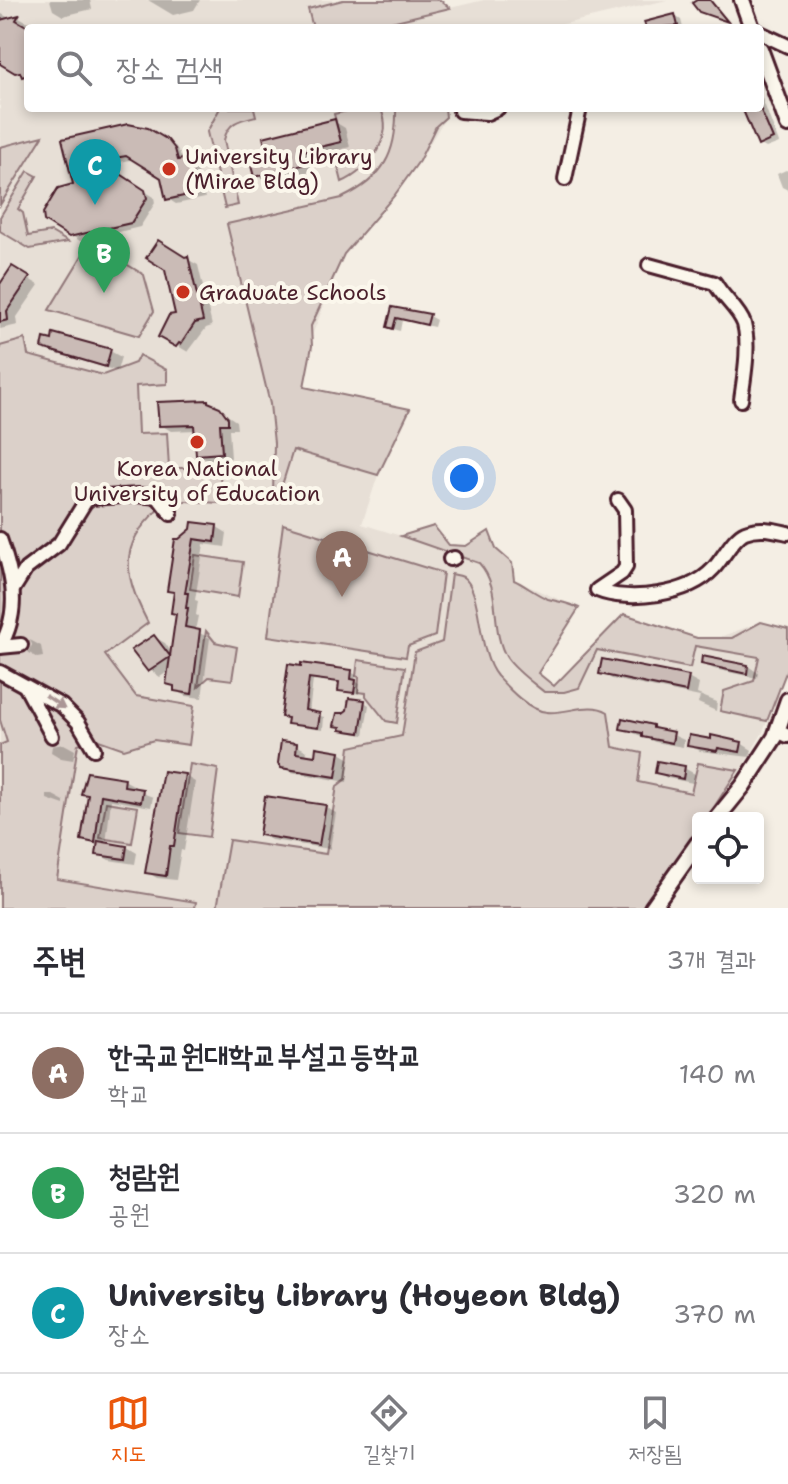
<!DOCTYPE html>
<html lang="ko">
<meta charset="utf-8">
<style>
:root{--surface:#fff;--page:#f7f7f7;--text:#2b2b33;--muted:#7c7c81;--line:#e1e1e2;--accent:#ea580c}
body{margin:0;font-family:"Shantell Sans","Poor Story",sans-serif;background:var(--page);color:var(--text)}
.controls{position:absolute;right:24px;bottom:24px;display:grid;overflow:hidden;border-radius:8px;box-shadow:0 4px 12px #0003}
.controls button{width:72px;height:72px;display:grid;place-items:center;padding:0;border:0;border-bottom:2px solid var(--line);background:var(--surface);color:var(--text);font:40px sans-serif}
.you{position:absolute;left:464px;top:478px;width:28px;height:28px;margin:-20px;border:6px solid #fff;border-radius:50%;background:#1a73e8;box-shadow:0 0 0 12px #1a73e833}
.badge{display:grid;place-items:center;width:52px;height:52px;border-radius:50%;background:var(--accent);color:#fff;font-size:26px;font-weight:700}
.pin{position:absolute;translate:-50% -66px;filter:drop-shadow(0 2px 4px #0008)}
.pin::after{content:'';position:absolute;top:42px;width:28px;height:24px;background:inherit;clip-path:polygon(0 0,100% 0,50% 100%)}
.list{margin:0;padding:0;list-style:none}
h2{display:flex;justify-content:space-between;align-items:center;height:104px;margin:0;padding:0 32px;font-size:34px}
h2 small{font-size:26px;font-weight:400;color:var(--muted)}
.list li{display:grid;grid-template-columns:52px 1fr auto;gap:24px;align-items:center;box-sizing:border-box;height:120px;padding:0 32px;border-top:2px solid var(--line)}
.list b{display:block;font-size:30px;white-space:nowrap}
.list p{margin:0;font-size:26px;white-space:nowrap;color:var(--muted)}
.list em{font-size:26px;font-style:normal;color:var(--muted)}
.icon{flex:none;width:44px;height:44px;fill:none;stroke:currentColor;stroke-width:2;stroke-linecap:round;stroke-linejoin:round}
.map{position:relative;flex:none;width:788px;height:908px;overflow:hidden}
.search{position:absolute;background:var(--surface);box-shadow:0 4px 12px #0003;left:24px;right:24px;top:24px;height:88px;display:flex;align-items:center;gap:20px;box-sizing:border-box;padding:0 28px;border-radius:8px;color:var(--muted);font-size:30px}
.sheet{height:464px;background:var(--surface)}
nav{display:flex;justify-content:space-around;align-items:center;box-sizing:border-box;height:112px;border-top:2px solid var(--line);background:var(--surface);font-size:22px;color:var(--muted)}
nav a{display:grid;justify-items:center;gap:4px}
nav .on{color:var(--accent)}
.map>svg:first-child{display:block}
.built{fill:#e7dfd6}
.green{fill:#dbd0c9;stroke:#92787a;stroke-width:2}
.shadow{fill:#0003}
.building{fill:#cabbb6;stroke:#4a1f2b;stroke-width:2}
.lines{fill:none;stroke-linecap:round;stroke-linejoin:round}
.minor-casing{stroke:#4a1f2b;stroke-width:18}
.major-casing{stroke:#4a1f2b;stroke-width:20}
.minor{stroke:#fbf7ec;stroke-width:12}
.major{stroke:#fbf7ec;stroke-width:14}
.oneway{fill:#ab9695}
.poi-dot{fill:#c8321e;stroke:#fbf7ec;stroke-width:3}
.labels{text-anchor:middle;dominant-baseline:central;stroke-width:8;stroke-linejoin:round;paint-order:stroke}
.poi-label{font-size:22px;fill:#4a1f2b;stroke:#fbf7ec;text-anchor:start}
</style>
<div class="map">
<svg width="788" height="908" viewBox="0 0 788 908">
<rect width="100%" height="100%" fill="#f4eee4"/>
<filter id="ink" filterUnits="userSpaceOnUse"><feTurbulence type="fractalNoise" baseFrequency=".0125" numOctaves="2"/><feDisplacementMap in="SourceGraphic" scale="16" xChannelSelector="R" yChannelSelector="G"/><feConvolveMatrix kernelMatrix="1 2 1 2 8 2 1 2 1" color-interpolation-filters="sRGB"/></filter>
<g filter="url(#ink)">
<path class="built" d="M 0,0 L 440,0 L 450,8 L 484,0 L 667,0 L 547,28 L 28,28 L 28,108 L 445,108 L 446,117 L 419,161 L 394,196 L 344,254 L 311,338 L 304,387 L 410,409 L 378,475 L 362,524 L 401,536 L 434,526 L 449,545 L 466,546 L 489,531 L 499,552 L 512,563 L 514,580 L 579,608 L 538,673 L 555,685 L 624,614 L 697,638 L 717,638 L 761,622 L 788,629 L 788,667 L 763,732 L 712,818 L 698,818 L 698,843 L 647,908 L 0,908 Z"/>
<g class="green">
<path d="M 343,0 L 440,0 L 450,8 L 366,28 L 313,28 L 308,9 Z"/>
<path d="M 220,108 L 254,108 L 256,116 C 239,120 228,122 224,140 L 238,205 L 225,208 L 207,132 Z"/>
<path d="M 360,108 L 380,108 C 396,136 368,171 342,182 L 336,158 L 302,165 L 299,152 L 341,142 L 334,114 Z"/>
<path d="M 396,108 L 445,108 L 446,117 L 436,126 L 419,161 L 394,196 L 344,254 L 311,326 L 312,346 L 304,387 L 410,409 L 378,475 L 293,450 L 278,498 L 273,497 L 274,443 L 270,404 L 227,224 L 342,198 C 384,178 397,153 396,108 Z"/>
<path d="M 43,136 L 0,205 L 0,147 Z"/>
<path d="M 28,171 L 37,176 L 18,209 L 23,213 L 28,236 L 51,232 L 68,242 L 30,249 L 0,231 L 0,217 Z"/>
<path d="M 100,248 L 144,275 L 154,311 L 139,336 L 49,310 L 85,251 Z"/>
<path d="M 25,339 L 28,355 L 103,375 L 135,363 L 139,355 L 167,370 L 167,384 L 136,386 L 138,434 L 167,433 L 169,468 L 221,468 L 219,503 L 169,500 C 119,541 120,568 148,623 L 105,655 L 136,696 L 194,706 L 189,745 L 154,740 L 124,749 L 96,739 L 78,744 L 57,879 L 196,902 L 195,908 L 0,908 L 0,745 L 7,742 L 0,720 L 0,346 Z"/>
<path d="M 283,524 L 443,573 L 435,636 L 408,646 L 406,657 L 268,636 Z"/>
<path d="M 434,526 L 449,545 L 466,546 L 489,531 L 496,549 L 512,563 L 514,580 C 525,585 537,595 548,599 C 559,602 568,603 579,608 L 538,673 L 554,686 L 624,614 L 697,638 L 732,638 L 761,622 L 788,629 L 788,667 L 767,721 L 720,711 L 724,691 L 754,681 L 759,657 L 695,646 L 690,668 L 597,650 L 579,688 L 564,692 L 544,692 C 532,682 516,671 507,658 C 489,629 503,589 479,563 L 401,536 Z"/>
<path d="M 195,555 L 243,562 L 238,597 L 190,589 Z"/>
<path d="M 451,574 C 455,575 459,575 463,577 C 483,590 476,651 497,676 C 509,689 529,711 547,712 C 567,714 590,701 608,712 L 613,747 L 642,753 L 638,782 L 691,793 L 698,763 L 738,770 L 707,818 L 698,818 L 698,833 L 642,908 L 217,908 L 229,840 L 326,854 L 337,786 L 346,779 L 350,747 L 402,736 L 415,652 L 442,642 Z"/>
<path d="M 206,631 L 215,642 L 237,647 L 232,680 L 209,677 L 198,687 Z"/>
<path d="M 358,660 L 405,667 L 397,723 L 386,721 L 366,696 L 366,693 L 358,692 L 359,677 L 356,676 Z"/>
<path d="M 190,764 L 218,769 L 209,837 L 179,833 Z"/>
<path d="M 106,802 L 138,807 L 132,843 L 100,838 Z"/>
</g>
<g class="shadow">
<path d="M 50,0 L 90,0 L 92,9 L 63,16 L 53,10 Z"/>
<path d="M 148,0 L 200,0 L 194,10 L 173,15 Z"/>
<path d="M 0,13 L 11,19 L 19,17 L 28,22 L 26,28 L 28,29 L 28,78 L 0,62 Z"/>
<path d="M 675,16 L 681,20 L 683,28 L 648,28 L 646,23 Z"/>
<path d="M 760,93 L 779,143 L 766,148 L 759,144 L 745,108 L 760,108 Z"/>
<path d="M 335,122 L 345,128 L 350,147 L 308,157 L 312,171 L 266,181 L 256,175 L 269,151 Z"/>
<path d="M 65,141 L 167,141 L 176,147 L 184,161 L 196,165 L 205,198 L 176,204 L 168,199 L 162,176 L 135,159 L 105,165 L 108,178 L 119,175 L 154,197 L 155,203 L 140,227 L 80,241 L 71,235 L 75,186 Z"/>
<path d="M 786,170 L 788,171 L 788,190 L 782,187 L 777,174 Z"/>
<path d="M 187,259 L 198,265 L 212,326 L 206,328 L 188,352 L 161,336 L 177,316 Z"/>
<path d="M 12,269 L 39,285 L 17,317 L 18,325 L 0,329 L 0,288 Z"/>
<path d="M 393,309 L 429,316 L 436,320 L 434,327 L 402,320 L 400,331 L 396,330 L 389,326 Z"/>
<path d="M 44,347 L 110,351 L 121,357 L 117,371 L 54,353 Z"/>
<path d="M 207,402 L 236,421 L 237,429 L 229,429 L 231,458 L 208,460 L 198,454 L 196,430 L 171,431 L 161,425 Z"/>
<path d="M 217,527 L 227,533 L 225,547 L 204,544 L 195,600 L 198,601 L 196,615 L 198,616 L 195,631 L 210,638 L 202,698 L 186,696 L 168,683 L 170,670 L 160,677 L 150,670 L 154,637 L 165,643 L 172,653 L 178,615 L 176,594 L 169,589 L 177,541 Z"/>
<path d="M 30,640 L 41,646 L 43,657 L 37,658 L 28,652 L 32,645 Z"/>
<path d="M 703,663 L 748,666 L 758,673 L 757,678 L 714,669 Z"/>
<path d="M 290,666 L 351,672 L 356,675 L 355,681 L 360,684 L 359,694 L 340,690 L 341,683 L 313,680 L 309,713 L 324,717 L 323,730 L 294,726 L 289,723 L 290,719 L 283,716 Z"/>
<path d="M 602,673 L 688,678 L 699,684 L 697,694 L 717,702 L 716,711 L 698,703 L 700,697 L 612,679 Z"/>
<path d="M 364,702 L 369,705 L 364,735 L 347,732 L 337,725 L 343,715 Z"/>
<path d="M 653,726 L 684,740 L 683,747 L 655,742 L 622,728 Z"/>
<path d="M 741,743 L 752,750 L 750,757 L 700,751 L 689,744 Z"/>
<path d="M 64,744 L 75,750 L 73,760 L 61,758 L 51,752 L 52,746 Z"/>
<path d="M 296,745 L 307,751 L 306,756 L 317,758 L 318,749 L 340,753 L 350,759 L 347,782 L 291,772 L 281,766 Z"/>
<path d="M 684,768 L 695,774 L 693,783 L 667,778 L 657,772 Z"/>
<path d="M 185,776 L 195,782 L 184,851 L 181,850 L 176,880 L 157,878 L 147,872 Z"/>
<path d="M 124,780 L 135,786 L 134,790 L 153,797 L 151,807 L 111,800 L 106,844 L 127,847 L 137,853 L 135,864 L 109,860 L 98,854 L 100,846 L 83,839 L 90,797 L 84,793 Z"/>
<path d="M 47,795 L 53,795 L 64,801 L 64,805 L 47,799 Z"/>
<path d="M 325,807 L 336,813 L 330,849 L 271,840 L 261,834 Z"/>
</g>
<g class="building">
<path d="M 697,0 L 710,0 L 728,22 L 699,12 L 692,3 Z"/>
<path d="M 675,14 L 678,26 L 646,28 L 644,22 Z"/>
<path d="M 19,15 L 16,20 L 28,27 L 28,75 L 22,77 L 20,72 L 15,73 L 0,64 L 0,20 Z"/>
<path d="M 742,108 L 760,108 L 773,139 L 758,146 Z"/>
<path d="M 335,119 L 341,142 L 299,152 L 302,165 L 254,177 L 248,154 L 266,150 L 263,137 Z"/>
<path d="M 128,124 L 148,128 L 168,140 L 175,149 L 178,160 L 188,158 L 197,193 L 166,200 L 161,178 L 126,156 L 98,161 L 101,177 L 119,173 L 145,190 L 147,198 L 131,223 L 69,237 L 44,221 L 43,213 L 58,188 L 73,184 L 62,139 Z"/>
<path d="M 158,240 L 185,257 L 188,256 L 203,321 L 195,323 L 181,344 L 179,343 L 176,347 L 158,337 L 169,315 L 175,314 L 165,270 L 146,258 Z"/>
<path d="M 12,266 L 30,277 L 7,311 L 8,320 L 0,322 L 0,284 Z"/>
<path d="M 392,307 L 430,314 L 427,325 L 396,318 L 393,329 L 387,327 Z"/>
<path d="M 53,333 L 111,349 L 106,367 L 42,348 L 44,338 L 52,340 Z"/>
<path d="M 208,400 L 208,402 L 220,407 L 228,418 L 228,424 L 220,424 L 222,453 L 196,455 L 194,425 L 159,426 L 157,402 Z"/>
<path d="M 192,522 L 217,525 L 215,542 L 194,539 L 185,593 L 188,593 L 186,608 L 188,608 L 185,627 L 200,630 L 192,694 L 174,691 L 174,686 L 166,684 L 170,657 L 148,672 L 131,650 L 154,635 L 170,656 L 176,614 L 171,613 L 174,592 L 167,591 L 175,539 L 179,539 L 191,529 Z"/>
<path d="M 702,656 L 748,665 L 747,674 L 701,664 Z"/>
<path d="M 602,659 L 689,676 L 686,692 L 599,674 Z"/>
<path d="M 301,663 L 352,670 L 351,679 L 356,680 L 354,693 L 338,691 L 339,682 L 309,678 L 305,710 L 320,713 L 318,728 L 287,724 L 288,718 L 281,717 L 288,664 L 301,666 Z"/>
<path d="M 349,698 L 365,700 L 360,733 L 340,730 L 341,727 L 334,726 L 337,713 L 343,713 L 347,710 Z"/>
<path d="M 622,718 L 653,725 L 653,728 L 674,732 L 672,743 L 642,737 L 642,733 L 620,729 Z"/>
<path d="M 689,735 L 711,739 L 711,735 L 742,742 L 740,752 L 718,748 L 717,751 L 687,746 Z"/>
<path d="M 281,741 L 297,743 L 296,753 L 315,756 L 316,747 L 340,751 L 336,777 L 281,768 L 278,763 Z"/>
<path d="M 657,761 L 685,766 L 683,779 L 655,773 Z"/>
<path d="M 163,771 L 185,774 L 174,846 L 170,846 L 166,876 L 145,873 Z"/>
<path d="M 87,772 L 125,778 L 124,786 L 143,789 L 141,802 L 101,795 L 95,843 L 81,840 L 88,795 L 81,794 Z"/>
<path d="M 265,796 L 326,805 L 319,845 L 259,835 Z"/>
<path d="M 98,841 L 127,846 L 125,859 L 96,855 Z"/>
</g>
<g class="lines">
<g class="minor-casing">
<g id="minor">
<path d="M 760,33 L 788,46"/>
<path d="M 460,111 L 487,113 L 498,108"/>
<path d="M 565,179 L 580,108"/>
<path d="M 649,265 L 715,283 C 722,297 739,309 744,324 C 750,347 744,377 741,400"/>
<path d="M 618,500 L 625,510 L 626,567 L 622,573 L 597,590 C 628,603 689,595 713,569 C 723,559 733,537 745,532 C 759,526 774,530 788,533"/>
<path d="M 0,539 C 13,576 21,611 0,647"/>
<path d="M 450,559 L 454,558"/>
<path d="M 14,588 L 26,569 L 59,544 L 85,502 L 90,498 L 138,495 L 158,497 L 171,514"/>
<path d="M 0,647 L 21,645"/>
<path d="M 0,672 L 62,706 L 78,722 L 94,749"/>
<path d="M 25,686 L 52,736"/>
<path d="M 777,731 L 788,736"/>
</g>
</g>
<g class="major-casing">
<g id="major">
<path d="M 742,0 L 752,28"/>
<path d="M 760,49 L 788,125"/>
<path d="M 717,818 L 743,786 L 775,737 L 788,700"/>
<path d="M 652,908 L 698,843"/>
</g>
</g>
<use href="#minor" class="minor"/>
<use href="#major" class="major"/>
</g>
<defs><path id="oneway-solid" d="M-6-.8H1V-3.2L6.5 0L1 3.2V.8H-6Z" transform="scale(2)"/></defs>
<use class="oneway" href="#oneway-solid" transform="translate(55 702) rotate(34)"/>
</g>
<g class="poi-dot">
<circle cx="169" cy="169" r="8"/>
<circle cx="183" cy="292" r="8"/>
<circle cx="197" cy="442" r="8"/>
</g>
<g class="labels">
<g class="poi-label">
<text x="185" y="156">University Library<tspan x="185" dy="25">(Mirae Bldg)</tspan></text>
<text x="199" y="292">Graduate Schools</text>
<text x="197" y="468" text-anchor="middle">Korea National<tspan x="197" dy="25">University of Education</tspan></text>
</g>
</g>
</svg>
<div class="controls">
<button><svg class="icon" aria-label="locate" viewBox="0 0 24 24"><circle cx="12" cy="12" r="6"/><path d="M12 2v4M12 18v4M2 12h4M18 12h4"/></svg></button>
</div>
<div class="you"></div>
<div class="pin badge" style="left:342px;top:597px;background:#8d6e63">A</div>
<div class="pin badge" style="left:104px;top:293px;background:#2e9e5b">B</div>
<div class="pin badge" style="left:95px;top:205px;background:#0f9aa8">C</div>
<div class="search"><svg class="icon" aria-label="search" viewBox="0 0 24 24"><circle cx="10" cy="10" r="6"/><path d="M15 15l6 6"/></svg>장소 검색</div>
</div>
<section class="sheet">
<h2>주변<small>3개 결과</small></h2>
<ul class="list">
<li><span class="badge" style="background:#8d6e63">A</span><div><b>한국교원대학교부설고등학교</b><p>학교</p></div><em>140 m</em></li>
<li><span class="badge" style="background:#2e9e5b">B</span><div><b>청람원</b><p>공원</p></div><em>320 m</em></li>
<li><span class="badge" style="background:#0f9aa8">C</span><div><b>University Library (Hoyeon Bldg)</b><p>장소</p></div><em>370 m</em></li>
</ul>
</section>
<nav>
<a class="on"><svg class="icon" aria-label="map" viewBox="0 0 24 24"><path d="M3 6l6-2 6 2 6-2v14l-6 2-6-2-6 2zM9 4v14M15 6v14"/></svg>지도</a>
<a><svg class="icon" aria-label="directions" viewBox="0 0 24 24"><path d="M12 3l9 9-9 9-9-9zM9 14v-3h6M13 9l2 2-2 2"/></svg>길찾기</a>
<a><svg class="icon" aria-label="saved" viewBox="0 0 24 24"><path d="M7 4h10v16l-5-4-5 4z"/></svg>저장됨</a>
</nav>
